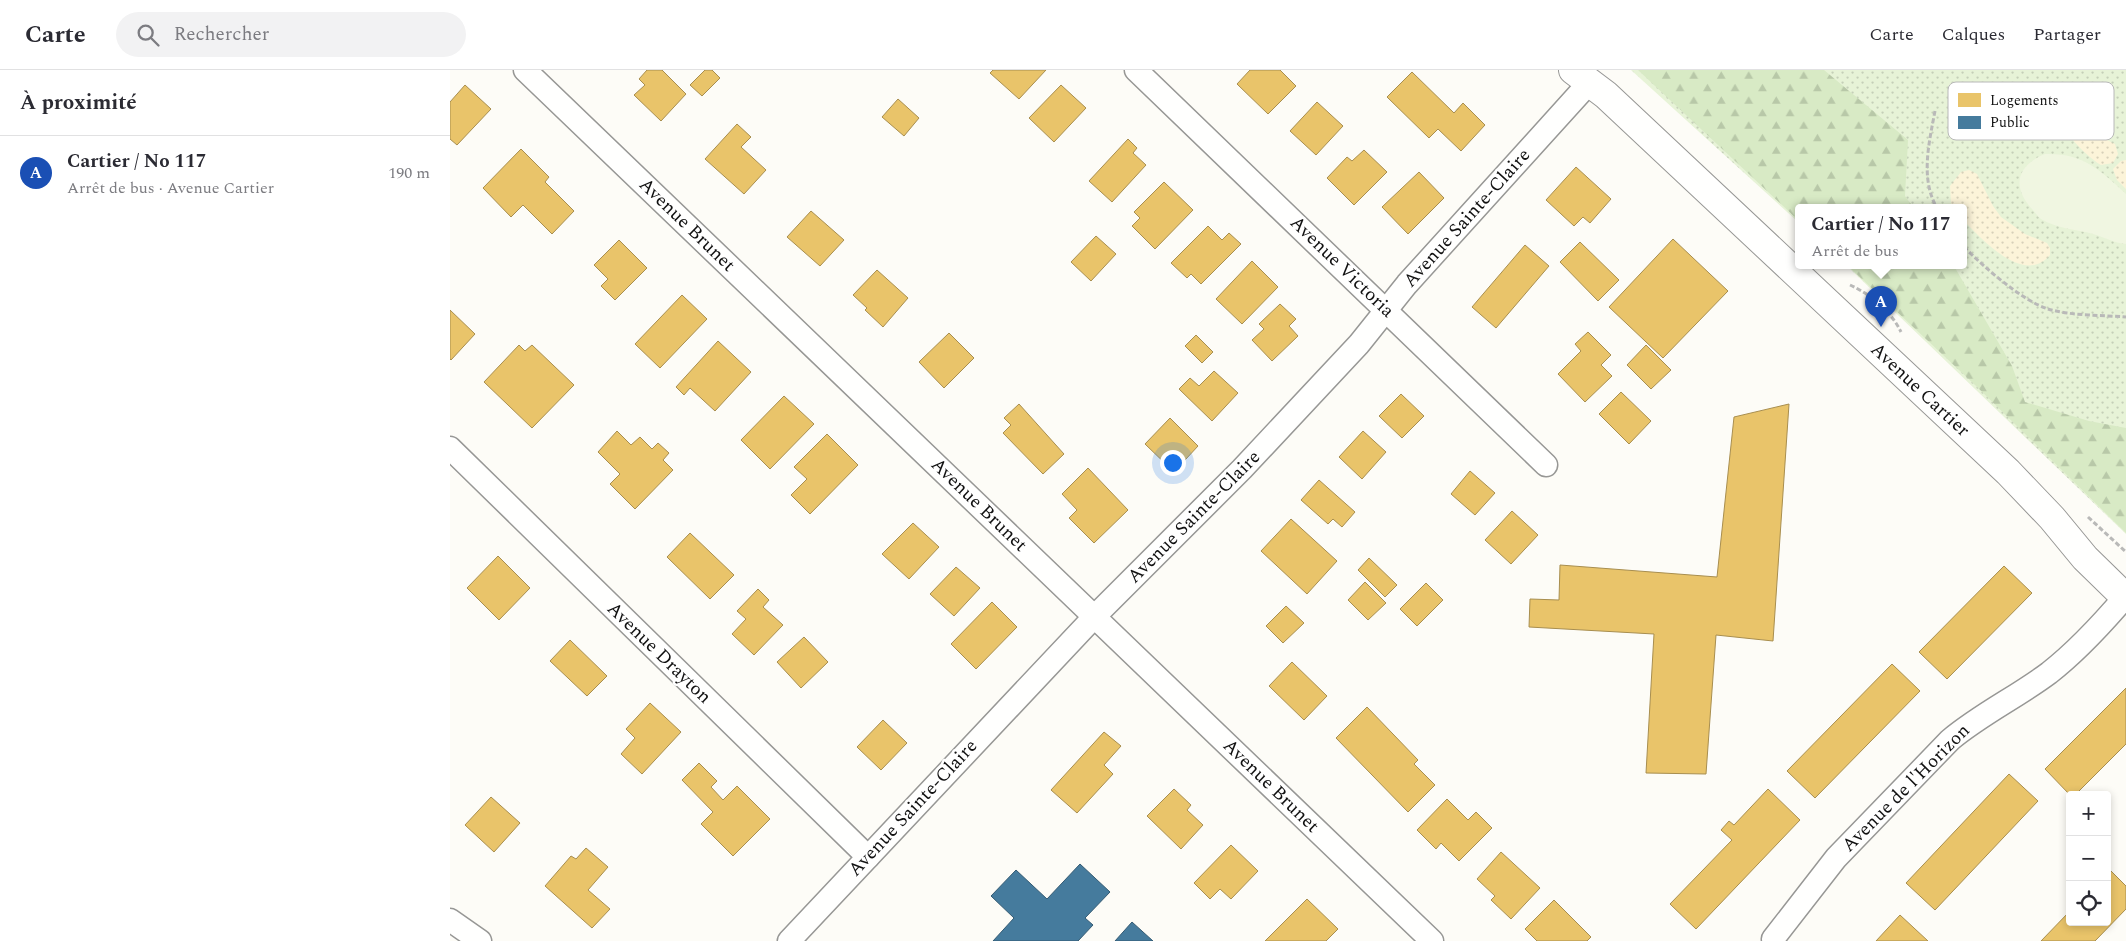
<!DOCTYPE html>
<html lang="fr">
<meta charset="utf-8">
<style>
:root{--surface:#fff;--page:#f2f2f3;--text:#2b2b33;--muted:#7c7c81;--line:#e1e1e2;--accent:#db2777}
body{margin:0;font-family:Spectral,serif;background:var(--page);color:var(--text)}
.controls{position:absolute;right:15px;bottom:15px;display:grid;overflow:hidden;border-radius:5px;box-shadow:0 2px 8px #0003}
.controls button{width:45px;height:45px;display:grid;place-items:center;padding:0;border:0;border-bottom:1px solid var(--line);background:var(--surface);color:var(--text);font:25px sans-serif}
.you{position:absolute;left:722px;top:392px;width:18px;height:18px;margin:-12px;border:4px solid #fff;border-radius:50%;background:#1a73e8;box-shadow:0 0 0 8px #1a73e833}
.badge{display:grid;place-items:center;width:32px;height:32px;border-radius:50%;background:var(--accent);color:#fff;font-size:16px;font-weight:700}
.pin{position:absolute;translate:-50% -41px;filter:drop-shadow(0 1px 2px #0008)}
.pin::after{content:'';position:absolute;top:26px;width:18px;height:15px;background:inherit;clip-path:polygon(0 0,100% 0,50% 100%)}
.popup{position:absolute;left:1345px;top:134px;width:172px;height:65px;box-sizing:border-box;display:grid;place-content:center;border-radius:5px;background:var(--surface);filter:drop-shadow(0 1px 4px #0005);font-size:16px;white-space:nowrap;color:var(--muted)}
.popup b{font-size:19px;color:var(--text)}
.popup::after{content:'';position:absolute;left:50%;top:100%;margin-left:-10px;border:10px solid transparent;border-top-color:var(--surface)}
.list{margin:0;padding:0;list-style:none}
h2{display:flex;justify-content:space-between;align-items:center;height:65px;margin:0;padding:0 20px;font-size:21px}
h2 small{font-size:16px;font-weight:400;color:var(--muted)}
.list li{display:grid;grid-template-columns:32px 1fr auto;gap:15px;align-items:center;box-sizing:border-box;height:75px;padding:0 20px;border-top:1px solid var(--line)}
.list b{display:block;font-size:19px;white-space:nowrap}
.list p{margin:0;font-size:16px;white-space:nowrap;color:var(--muted)}
.list em{font-size:16px;font-style:normal;color:var(--muted)}
.icon{flex:none;width:28px;height:28px;fill:none;stroke:currentColor;stroke-width:2;stroke-linecap:round;stroke-linejoin:round}
.map{position:relative;flex:none;width:1676px;height:871px;overflow:hidden}
header{display:flex;align-items:center;gap:30px;box-sizing:border-box;height:70px;padding:0 25px;background:var(--surface);border-bottom:1px solid var(--line)}
header strong{font-size:24px}
nav{display:flex;gap:28px;margin-inline-start:auto;font-size:18px}
.search{width:350px;height:45px;background:var(--page);display:flex;align-items:center;gap:12px;box-sizing:border-box;padding:0 18px;border-radius:28px;color:var(--muted);font-size:19px}
main{display:flex}
aside{flex:1;background:var(--surface)}
.map>svg:first-child{display:block}
.grass{fill:url(#grass-dots)}
.forest{fill:url(#forest-firs)}
.sand{fill:url(#sand-dots)}
.pitch{fill:#f0f6e1}
.homes{fill:#e9c46a;stroke:#a88e4f}
.public{fill:#457b9d;stroke:#355b73}
.lines{fill:none;stroke-linecap:round;stroke-linejoin:round}
.minor-casing{stroke:#979795;stroke-width:25}
.tertiary-casing{stroke:#979795;stroke-width:30}
.path{stroke:#b9b9b8;stroke-width:3;stroke-dasharray:5 2.5;stroke-linecap:butt}
.minor{stroke:#fffffe;stroke-width:22}
.tertiary{stroke:#fffffe;stroke-width:28}
.labels{text-anchor:middle;dominant-baseline:central;stroke-width:5;stroke-linejoin:round;paint-order:stroke}
.street-label{font-size:19px;fill:#111;stroke:#fff}
.key{fill:#fff;stroke:#b8b8b8;stroke-width:1}
.key-label{font-size:14px;fill:#111}
</style>
<header>
<strong>Carte</strong>
<div class="search"><svg class="icon" aria-label="search" viewBox="0 0 24 24"><circle cx="10" cy="10" r="6"/><path d="M15 15l6 6"/></svg>Rechercher</div>
<nav><a>Carte</a><a>Calques</a><a>Partager</a></nav>
</header>
<main>
<aside>
<h2>À proximité<small></small></h2>
<ul class="list">
<li><span class="badge" style="background:#1a4fb4">A</span><div><b>Cartier / No 117</b><p>Arrêt de bus · Avenue Cartier</p></div><em>190 m</em></li>
</ul>
</aside>
<div class="map">
<svg width="1676" height="871" viewBox="0 0 1676 871">
<defs>
<pattern id="grass-dots" width="8" height="8" patternUnits="userSpaceOnUse" patternTransform="scale(1.25)"><rect width="8" height="8" fill="#e7f3d7"/><path d="M2 2h.1M6 6h.1" fill="none" stroke="#c5cfb8" stroke-width="1.8" stroke-linecap="round"/></pattern>
<pattern id="forest-firs" width="22" height="20" patternUnits="userSpaceOnUse" patternTransform="scale(1.25)"><rect width="22" height="20" fill="#d8eac5"/><path d="M5 1l3.5 6h-7zM16 11l3.5 6h-7z" fill="#b8c8a8"/></pattern>
<pattern id="sand-dots" width="8" height="8" patternUnits="userSpaceOnUse" patternTransform="scale(1.25)"><rect width="8" height="8" fill="#fcf4d9"/><path d="M2 2h.1M6 6h.1" fill="none" stroke="#d7d0b9" stroke-width="1.8" stroke-linecap="round"/></pattern>
</defs>
<rect width="100%" height="100%" fill="#fdfcf7"/>
<path class="grass" d="M 1181,0 L 1676,0 L 1676,464 L 1397,196 L 1514,196 L 1514,138 L 1348,138 L 1348,152 Z"/>
<g class="forest">
<path d="M 1188,0 L 1374,0 L 1458,70 L 1455,126 L 1464,138 L 1348,138 L 1348,150 Z"/>
<path d="M 1398,196 L 1504,196 L 1562,296 L 1575,332 L 1639,351 L 1676,358 L 1676,463 L 1525,315 Z"/>
</g>
<g class="sand">
<path d="M 1629,43 L 1639,50 L 1649,66 L 1665,74 L 1668,84 L 1663,93 L 1651,95 C 1641,89 1618,69 1616,57 C 1615,53 1617,50 1619,46 Z"/>
<path d="M 1676,90 L 1676,119 L 1667,110 L 1663,99 L 1671,91 Z"/>
<path d="M 1519,100 L 1527,104 L 1543,136 L 1551,147 L 1575,164 L 1597,173 L 1600,178 L 1600,185 C 1574,216 1533,170 1514,151 L 1514,138 L 1504,138 L 1501,133 L 1500,116 L 1511,102 Z"/>
</g>
<path class="pitch" d="M 1595,84 C 1633,83 1649,99 1676,124 L 1676,174 C 1664,173 1654,167 1643,164 C 1626,159 1607,159 1591,149 C 1587,146 1584,141 1581,138 C 1561,115 1568,95 1595,84 Z"/>
<g class="homes">
<path d="M 197,0 L 212,0 L 236,24 L 211,51 L 184,25 L 195,15 L 189,9 Z"/>
<path d="M 255,0 L 262,0 L 270,8 L 252,26 L 240,15 Z"/>
<path d="M 543,0 L 596,0 L 569,29 L 540,3 Z"/>
<path d="M 800,0 L 830,0 L 846,16 L 818,44 L 787,14 Z"/>
<path d="M 962,2 L 1004,43 L 1013,33 L 1035,55 L 1011,81 L 988,59 L 979,68 L 937,27 Z"/>
<path d="M 15,15 L 41,39 L 7,75 L 0,69 L 0,32 Z"/>
<path d="M 611,15 L 636,38 L 604,72 L 579,48 Z"/>
<path d="M 448,29 L 469,48 L 454,66 L 432,47 Z"/>
<path d="M 867,32 L 893,56 L 866,85 L 840,61 Z"/>
<path d="M 287,54 L 301,67 L 291,77 L 316,100 L 294,124 L 255,89 Z"/>
<path d="M 678,69 L 687,78 L 683,83 L 696,95 L 662,132 L 639,111 Z"/>
<path d="M 71,79 L 99,107 L 95,112 L 124,141 L 102,164 L 73,135 L 61,147 L 33,118 Z"/>
<path d="M 914,80 L 937,102 L 904,135 L 877,108 L 897,87 L 902,91 Z"/>
<path d="M 1126,97 L 1161,129 L 1140,153 L 1133,147 L 1124,156 L 1096,130 Z"/>
<path d="M 969,102 L 994,128 L 958,164 L 932,137 Z"/>
<path d="M 714,112 L 743,140 L 705,179 L 682,156 L 690,148 L 684,142 Z"/>
<path d="M 361,141 L 394,170 L 370,196 L 337,167 Z"/>
<path d="M 758,156 L 772,170 L 779,163 L 791,174 L 751,214 L 741,204 L 737,208 L 721,193 Z"/>
<path d="M 646,166 L 666,184 L 641,211 L 621,192 Z"/>
<path d="M 1223,169 L 1278,221 L 1213,288 L 1159,237 Z"/>
<path d="M 169,170 L 197,198 L 165,230 L 151,216 L 158,209 L 144,195 Z"/>
<path d="M 1130,172 L 1169,210 L 1148,231 L 1110,192 Z"/>
<path d="M 1075,175 L 1099,196 L 1046,258 L 1022,237 Z"/>
<path d="M 802,191 L 828,217 L 792,254 L 766,229 Z"/>
<path d="M 427,200 L 458,228 L 433,257 L 415,240 L 417,238 L 403,225 Z"/>
<path d="M 232,225 L 257,249 L 210,298 L 185,274 Z"/>
<path d="M 830,234 L 846,249 L 839,256 L 848,266 L 822,291 L 802,270 L 814,259 L 809,254 Z"/>
<path d="M 0,240 L 25,264 L 1,290 L 0,289 Z"/>
<path d="M 1138,262 L 1161,285 L 1151,295 L 1162,306 L 1135,332 L 1108,304 L 1131,281 L 1125,274 Z"/>
<path d="M 499,263 L 524,288 L 494,318 L 469,292 Z"/>
<path d="M 746,265 L 763,282 L 752,293 L 735,276 Z"/>
<path d="M 268,271 L 301,302 L 265,341 L 240,318 L 234,325 L 226,317 Z"/>
<path d="M 69,275 L 75,281 L 82,275 L 124,315 L 82,358 L 34,312 Z"/>
<path d="M 1196,275 L 1221,300 L 1201,319 L 1177,295 Z"/>
<path d="M 764,301 L 788,323 L 762,351 L 729,319 L 740,308 L 749,316 Z"/>
<path d="M 1171,322 L 1201,351 L 1179,374 L 1149,344 Z"/>
<path d="M 951,324 L 974,346 L 952,368 L 929,346 Z"/>
<path d="M 334,326 L 364,354 L 320,399 L 291,370 Z"/>
<path d="M 569,334 L 614,384 L 593,404 L 553,363 L 561,355 L 554,348 Z"/>
<path d="M 1339,334 L 1323,571 L 1266,565 L 1256,704 L 1196,703 L 1204,564 L 1079,557 L 1080,529 L 1109,530 L 1110,495 L 1267,507 L 1284,347 Z"/>
<path d="M 720,348 L 748,376 L 724,402 L 695,374 Z"/>
<path d="M 167,361 L 181,375 L 190,367 L 202,379 L 208,373 L 219,383 L 213,390 L 223,400 L 185,439 L 160,414 L 170,404 L 148,382 Z"/>
<path d="M 913,361 L 936,382 L 912,409 L 889,387 Z"/>
<path d="M 377,364 L 408,395 L 360,444 L 341,425 L 357,409 L 344,397 Z"/>
<path d="M 638,398 L 678,440 L 644,473 L 619,448 L 627,440 L 612,424 Z"/>
<path d="M 1020,401 L 1045,423 L 1025,445 L 1001,424 Z"/>
<path d="M 869,410 L 905,442 L 892,457 L 883,449 L 878,454 L 851,430 Z"/>
<path d="M 1062,441 L 1088,465 L 1061,494 L 1035,470 Z"/>
<path d="M 841,449 L 887,491 L 857,524 L 811,481 Z"/>
<path d="M 463,453 L 489,477 L 459,509 L 432,484 Z"/>
<path d="M 240,463 L 284,505 L 260,529 L 217,487 Z"/>
<path d="M 48,486 L 80,518 L 49,550 L 17,518 Z"/>
<path d="M 919,488 L 947,515 L 935,527 L 908,500 Z"/>
<path d="M 1554,496 L 1582,523 L 1497,609 L 1469,582 Z"/>
<path d="M 506,497 L 530,518 L 504,546 L 480,524 Z"/>
<path d="M 915,512 L 936,533 L 918,550 L 898,530 Z"/>
<path d="M 976,513 L 993,530 L 967,556 L 950,539 Z"/>
<path d="M 308,519 L 319,530 L 313,537 L 333,555 L 304,585 L 282,564 L 296,549 L 287,541 Z"/>
<path d="M 542,532 L 567,557 L 526,599 L 501,574 Z"/>
<path d="M 836,536 L 854,553 L 833,573 L 816,556 Z"/>
<path d="M 354,567 L 378,592 L 351,618 L 327,592 Z"/>
<path d="M 120,570 L 157,606 L 137,626 L 100,591 Z"/>
<path d="M 842,592 L 877,626 L 854,650 L 819,616 Z"/>
<path d="M 1442,594 L 1470,621 L 1365,728 L 1337,701 Z"/>
<path d="M 1676,618 L 1676,674 L 1625,725 L 1620,725 L 1595,699 Z"/>
<path d="M 200,633 L 231,662 L 192,704 L 171,684 L 185,668 L 176,659 Z"/>
<path d="M 917,637 L 968,690 L 964,694 L 985,715 L 958,742 L 886,668 Z"/>
<path d="M 433,650 L 457,673 L 431,700 L 407,677 Z"/>
<path d="M 654,662 L 671,676 L 654,695 L 663,704 L 627,743 L 601,720 Z"/>
<path d="M 249,693 L 267,711 L 261,717 L 273,730 L 287,716 L 320,749 L 283,786 L 251,754 L 263,742 L 232,710 Z"/>
<path d="M 1559,704 L 1588,731 L 1485,840 L 1456,813 Z"/>
<path d="M 724,719 L 741,735 L 737,740 L 753,755 L 731,779 L 697,746 Z"/>
<path d="M 1318,719 L 1350,750 L 1246,859 L 1220,834 L 1282,770 L 1271,760 L 1279,751 L 1284,755 Z"/>
<path d="M 41,727 L 70,753 L 44,782 L 15,755 Z"/>
<path d="M 997,729 L 1018,750 L 1026,742 L 1042,758 L 1009,791 L 991,773 L 986,779 L 967,760 Z"/>
<path d="M 781,775 L 808,801 L 781,829 L 770,819 L 760,829 L 744,813 Z"/>
<path d="M 136,778 L 158,797 L 138,820 L 160,839 L 142,858 L 95,816 L 121,786 L 126,789 Z"/>
<path d="M 1051,782 L 1090,818 L 1061,849 L 1041,830 L 1045,826 L 1027,809 Z"/>
<path d="M 1660,800 L 1676,816 L 1676,839 L 1645,871 L 1591,871 L 1620,841 L 1620,852 L 1657,852 L 1657,803 Z"/>
<path d="M 857,829 L 888,859 L 876,871 L 815,871 Z"/>
<path d="M 1104,830 L 1141,867 L 1137,871 L 1087,871 L 1075,859 Z"/>
<path d="M 1450,845 L 1478,871 L 1426,871 Z"/>
</g>
<g class="public">
<path d="M 630,794 L 660,822 L 635,848 L 643,855 L 628,871 L 543,871 L 564,848 L 541,826 L 566,800 L 597,829 Z"/>
<path d="M 682,852 L 703,871 L 665,871 Z"/>
</g>
<g class="lines">
<g class="minor-casing">
<g id="minor">
<path d="M 75,0 L 982,871"/>
<path d="M 686,0 L 1096,395"/>
<path d="M 0,378 L 418,787"/>
<path d="M 0,850 L 30,871"/>
<path d="M 1323,869 L 1386,788 L 1500,670 C 1531,644 1567,627 1599,603 C 1627,581 1652,554 1675,527"/>
<path d="M 339,871 L 645,546 L 792,399 L 909,274 L 957,214 L 1139,13"/>
</g>
</g>
<g class="tertiary-casing">
<path id="tertiary" d="M 1123,0 L 1156,25 L 1558,402 L 1602,448 L 1635,488 L 1676,528"/>
</g>
<g class="path">
<path d="M 1485,41 C 1479,73 1470,109 1487,138"/>
<path d="M 1514,177 C 1534,197 1571,230 1598,239 C 1621,246 1652,245 1676,247"/>
<path d="M 1400,215 C 1420,224 1441,241 1451,262"/>
<path d="M 1638,447 L 1676,482"/>
</g>
<use href="#minor" class="minor"/>
<use href="#tertiary" class="tertiary"/>
</g>
<g class="labels">
<g class="street-label">
<text transform="translate(1017 148) rotate(-48)">Avenue Sainte-Claire</text>
<text transform="translate(237 155) rotate(44)">Avenue Brunet</text>
<text transform="translate(892 197) rotate(44)">Avenue Victoria</text>
<text transform="translate(1470 320) rotate(43)">Avenue Cartier</text>
<text transform="translate(529 435) rotate(44)">Avenue Brunet</text>
<text transform="translate(744 447) rotate(-45)">Avenue Sainte-Claire</text>
<text transform="translate(209 583) rotate(44)">Avenue Drayton</text>
<text transform="translate(821 716) rotate(44)">Avenue Brunet</text>
<text transform="translate(1456 718) rotate(-45)">Avenue de l'Horizon</text>
<text transform="translate(463 738) rotate(-47)">Avenue Sainte-Claire</text>
</g>
</g>
<rect x="1498" y="12" width="166" height="58" rx="8" class="key"/>
<rect x="1508" y="23" width="23" height="14" fill="#e9c46a"/>
<rect x="1508" y="46" width="23" height="13" fill="#457b9d"/>
<g class="key-label">
<text x="1540" y="35">Logements</text>
<text x="1540" y="57">Public</text>
</g>
</svg>
<div class="controls">
<button>+</button>
<button>−</button>
<button><svg class="icon" aria-label="locate" viewBox="0 0 24 24"><circle cx="12" cy="12" r="6"/><path d="M12 2v4M12 18v4M2 12h4M18 12h4"/></svg></button>
</div>
<div class="you"></div>
<div class="pin badge" style="left:1431px;top:257px;background:#1a4fb4">A</div>
<div class="popup"><b>Cartier / No 117</b>Arrêt de bus</div>
</div>
</main>
